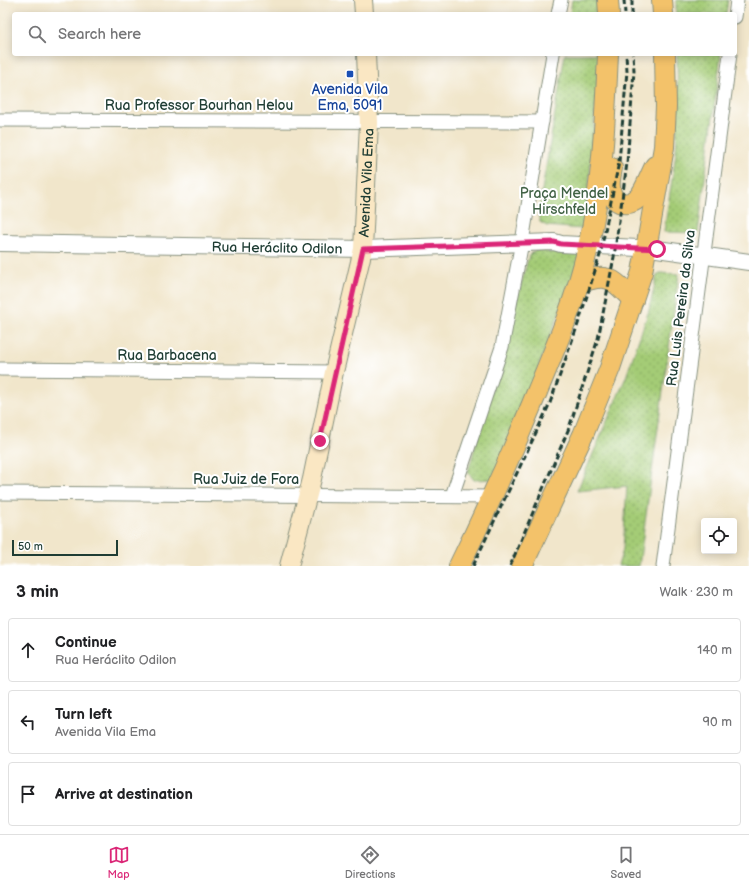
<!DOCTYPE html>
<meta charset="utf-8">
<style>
:root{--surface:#fff;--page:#f2f2f2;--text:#202124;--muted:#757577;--line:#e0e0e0;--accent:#db2777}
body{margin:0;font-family:"Balsamiq Sans",sans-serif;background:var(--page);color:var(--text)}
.controls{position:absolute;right:12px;bottom:12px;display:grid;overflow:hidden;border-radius:4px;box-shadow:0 2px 10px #0003}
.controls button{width:36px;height:36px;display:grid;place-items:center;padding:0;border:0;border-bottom:1px solid var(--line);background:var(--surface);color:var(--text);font:20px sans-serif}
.scale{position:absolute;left:12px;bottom:10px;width:106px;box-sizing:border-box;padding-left:4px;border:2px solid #1f3d34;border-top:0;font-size:11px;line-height:14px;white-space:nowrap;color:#1f3d34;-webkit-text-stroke:3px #fff;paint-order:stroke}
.stop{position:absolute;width:12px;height:12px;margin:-9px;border:3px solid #db2777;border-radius:50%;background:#fff}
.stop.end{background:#db2777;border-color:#fff;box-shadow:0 1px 4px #0008}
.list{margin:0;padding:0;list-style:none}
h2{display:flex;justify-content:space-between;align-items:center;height:52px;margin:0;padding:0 16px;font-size:17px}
h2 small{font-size:13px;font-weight:400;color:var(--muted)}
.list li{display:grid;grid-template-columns:26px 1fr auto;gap:12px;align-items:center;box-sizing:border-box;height:64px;margin:0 8px 8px;padding:0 8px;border:1px solid var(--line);border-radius:4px}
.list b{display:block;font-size:15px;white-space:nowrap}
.list p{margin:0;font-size:13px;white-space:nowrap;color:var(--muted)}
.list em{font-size:13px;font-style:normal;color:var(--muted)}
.icon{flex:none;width:22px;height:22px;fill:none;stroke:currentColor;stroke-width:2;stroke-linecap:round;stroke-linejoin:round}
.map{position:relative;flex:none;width:749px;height:566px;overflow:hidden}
.search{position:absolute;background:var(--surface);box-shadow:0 2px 10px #0003;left:12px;right:12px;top:12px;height:44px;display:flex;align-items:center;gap:10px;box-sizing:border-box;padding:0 14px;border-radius:4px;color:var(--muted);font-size:15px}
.sheet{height:268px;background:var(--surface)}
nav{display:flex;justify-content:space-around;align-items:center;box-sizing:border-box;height:56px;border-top:1px solid var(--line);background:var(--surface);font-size:11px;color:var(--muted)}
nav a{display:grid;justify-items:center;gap:2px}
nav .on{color:var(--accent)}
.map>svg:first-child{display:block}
.park{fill:url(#park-dots);stroke:#628455}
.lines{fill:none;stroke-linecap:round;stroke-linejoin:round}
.minor-casing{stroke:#889280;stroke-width:15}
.tertiary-casing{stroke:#889280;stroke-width:18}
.secondary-casing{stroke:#889280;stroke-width:20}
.primary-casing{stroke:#889280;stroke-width:22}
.minor{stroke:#fff;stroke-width:13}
.tertiary{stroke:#fff;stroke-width:16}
.secondary{stroke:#fae7c3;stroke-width:18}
.primary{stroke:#f3c26a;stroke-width:20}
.rail{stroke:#1f3d34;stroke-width:3;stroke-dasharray:6 3;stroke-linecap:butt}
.route{stroke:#db2777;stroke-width:5}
.transit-dot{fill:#1a4fb4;stroke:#fff;stroke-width:1.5}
.labels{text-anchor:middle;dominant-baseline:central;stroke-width:4;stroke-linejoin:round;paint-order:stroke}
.transit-label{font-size:14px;fill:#164399;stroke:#fff}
.street-label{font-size:14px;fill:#1f3d34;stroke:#fff}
.park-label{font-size:14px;fill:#406144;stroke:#fff}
</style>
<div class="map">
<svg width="749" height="566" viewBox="0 0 749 566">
<defs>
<pattern id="park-dots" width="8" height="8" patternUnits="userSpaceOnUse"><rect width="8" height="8" fill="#a4cc76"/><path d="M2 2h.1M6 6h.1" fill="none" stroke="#85a762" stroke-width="1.8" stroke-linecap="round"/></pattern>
</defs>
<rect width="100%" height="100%" fill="#fff"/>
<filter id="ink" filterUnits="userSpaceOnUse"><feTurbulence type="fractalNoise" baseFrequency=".025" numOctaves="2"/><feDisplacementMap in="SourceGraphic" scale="8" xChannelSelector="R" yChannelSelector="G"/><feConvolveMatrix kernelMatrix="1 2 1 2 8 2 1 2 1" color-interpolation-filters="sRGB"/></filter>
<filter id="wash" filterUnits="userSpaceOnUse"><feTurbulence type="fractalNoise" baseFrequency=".012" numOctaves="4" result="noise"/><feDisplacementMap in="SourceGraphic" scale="16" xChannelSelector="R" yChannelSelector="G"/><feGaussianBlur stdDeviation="0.9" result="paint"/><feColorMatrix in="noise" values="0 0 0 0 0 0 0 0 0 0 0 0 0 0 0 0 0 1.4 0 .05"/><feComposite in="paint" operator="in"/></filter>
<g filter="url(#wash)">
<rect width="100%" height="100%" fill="#f1e6cb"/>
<g class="park">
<path d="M 572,0 L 602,0 L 602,14 L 570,14 Z"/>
<path d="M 676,0 L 728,0 L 726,14 L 676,14 Z"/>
<path d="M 565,54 L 600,54 L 586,220 L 582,229 L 547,226 L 540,222 L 538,214 Z"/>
<path d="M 677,54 L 721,54 L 698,233 L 664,232 L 676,153 L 678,104 Z"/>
<path d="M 539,250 L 581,255 L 496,479 L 474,480 L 468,472 L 529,256 L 534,251 Z"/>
<path d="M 660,273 L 679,274 L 639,566 L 618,566 L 623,549 L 627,486 L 577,491 L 626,377 L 649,310 L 657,275 Z"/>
</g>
</g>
<g filter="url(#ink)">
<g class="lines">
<g class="minor-casing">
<g id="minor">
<path d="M 558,14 L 561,0"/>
<path d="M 735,17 L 737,0"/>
<path d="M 0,120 L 542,122"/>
<path d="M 0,369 L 334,372"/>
<path d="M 0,493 L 493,497"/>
<path d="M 452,496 L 502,347 L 522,242 L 553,54"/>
<path d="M 663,566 L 730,54"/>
</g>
</g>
<g class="tertiary-casing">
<g id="tertiary">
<path id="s1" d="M 0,243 L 363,249 L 554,242 L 561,244 L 657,249 L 749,262"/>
</g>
</g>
<g class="secondary-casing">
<g id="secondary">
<path d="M 363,0 L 364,14"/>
<path id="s2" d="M 289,566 L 312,479 L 334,372 L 363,249 L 369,123 L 366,54"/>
</g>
</g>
<g class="primary-casing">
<g id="primary">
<path d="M 608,0 L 609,14"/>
<path d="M 662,0 L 663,14"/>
<path d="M 612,168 C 611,174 609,181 610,187 C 610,203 628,209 639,197 C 646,189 650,175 655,166"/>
<path d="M 579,283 C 608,272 612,278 633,300"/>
<path d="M 459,566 C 487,509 513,451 537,392 C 557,344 577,297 588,247 C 603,184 605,118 608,54"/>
<path d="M 522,566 L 583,435 L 610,368 L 642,272 L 664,147 L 666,106 L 665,54"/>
</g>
</g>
<use href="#minor" class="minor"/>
<use href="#tertiary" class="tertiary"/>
<use href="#secondary" class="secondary"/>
<use href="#primary" class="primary"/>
<g class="rail">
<path d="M 624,0 L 625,14"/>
<path d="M 632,0 L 632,14"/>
<path d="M 473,566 L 550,403 L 578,324 L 600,255 L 619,162 L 627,71 L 626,54"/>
<path d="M 510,566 L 569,428 L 598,339 L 614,257 L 627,163 L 634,71 L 633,54"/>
</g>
</g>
</g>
<g class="lines" filter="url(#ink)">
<path class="route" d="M 320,441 L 363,249 L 554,242 L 561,244 L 657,249"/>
</g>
<rect class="transit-dot" x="346" y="70" width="8" height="8" rx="2"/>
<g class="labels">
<g class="transit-label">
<text x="350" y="89">Avenida Vila<tspan x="350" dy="16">Ema, 5091</tspan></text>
</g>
<g class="street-label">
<text x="199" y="105">Rua Professor Bourhan Helou</text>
<text stroke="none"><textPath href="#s2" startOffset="392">Avenida Vila Ema</textPath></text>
<text stroke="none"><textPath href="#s1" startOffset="277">Rua Heráclito Odilon</textPath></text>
<text transform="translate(681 308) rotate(-83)">Rua Luis Pereira da Silva</text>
<text x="167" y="355">Rua Barbacena</text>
<text x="246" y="479">Rua Juiz de Fora</text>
</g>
<g class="park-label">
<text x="564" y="193">Praça Mendel<tspan x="564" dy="16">Hirschfeld</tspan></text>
</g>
</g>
</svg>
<div class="controls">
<button><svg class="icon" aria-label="locate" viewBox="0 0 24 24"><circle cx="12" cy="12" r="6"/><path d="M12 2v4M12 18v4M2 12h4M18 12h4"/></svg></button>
</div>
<div class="scale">50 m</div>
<div class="stop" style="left:657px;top:249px"></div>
<div class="stop end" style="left:320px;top:441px"></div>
<div class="search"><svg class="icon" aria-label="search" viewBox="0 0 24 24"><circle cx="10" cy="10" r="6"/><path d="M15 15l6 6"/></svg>Search here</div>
</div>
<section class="sheet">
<h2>3 min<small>Walk · 230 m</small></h2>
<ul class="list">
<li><svg class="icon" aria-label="ahead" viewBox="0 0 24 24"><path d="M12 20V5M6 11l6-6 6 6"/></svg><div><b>Continue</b><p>Rua Heráclito Odilon</p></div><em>140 m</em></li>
<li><svg class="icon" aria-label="left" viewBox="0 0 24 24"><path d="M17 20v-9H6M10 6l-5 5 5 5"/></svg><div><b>Turn left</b><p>Avenida Vila Ema</p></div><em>90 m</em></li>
<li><svg class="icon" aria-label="arrive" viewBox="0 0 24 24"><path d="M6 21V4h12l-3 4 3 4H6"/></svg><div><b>Arrive at destination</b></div></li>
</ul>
</section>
<nav>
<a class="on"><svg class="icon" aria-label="map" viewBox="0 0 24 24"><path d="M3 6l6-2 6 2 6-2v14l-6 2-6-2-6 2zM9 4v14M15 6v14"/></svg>Map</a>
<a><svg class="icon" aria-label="directions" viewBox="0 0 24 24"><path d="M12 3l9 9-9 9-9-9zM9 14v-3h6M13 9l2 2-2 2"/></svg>Directions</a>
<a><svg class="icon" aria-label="saved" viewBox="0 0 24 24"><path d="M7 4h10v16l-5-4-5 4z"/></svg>Saved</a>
</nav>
